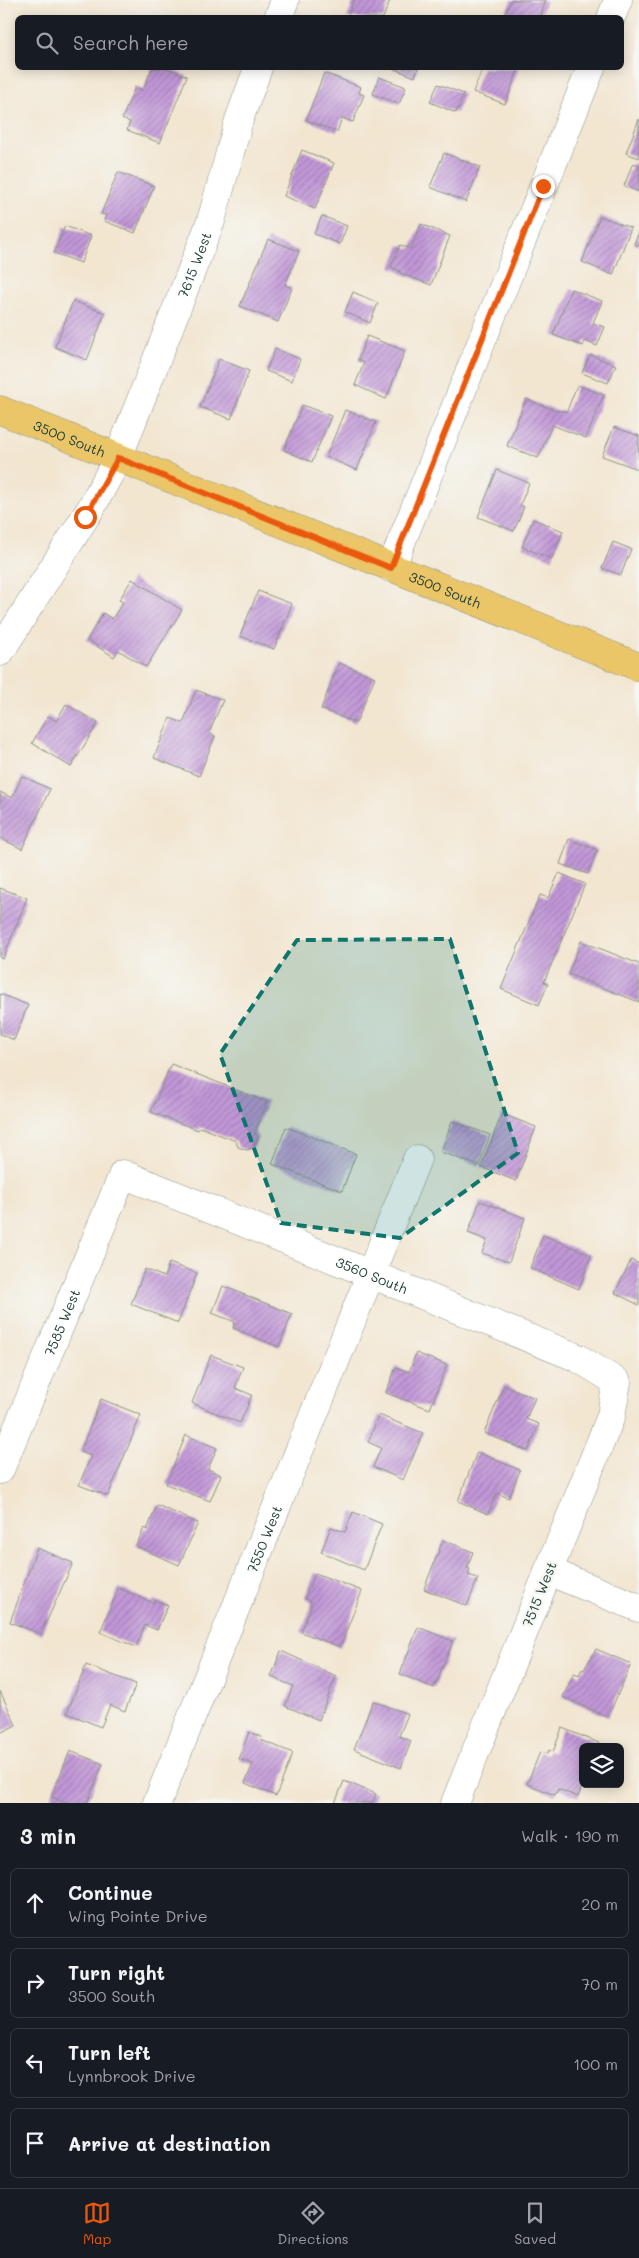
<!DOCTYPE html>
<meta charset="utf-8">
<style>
:root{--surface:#171b24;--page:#242831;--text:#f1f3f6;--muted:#9ea1a6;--line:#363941;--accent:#ea580c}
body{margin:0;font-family:Mali,sans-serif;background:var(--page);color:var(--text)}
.controls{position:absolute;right:15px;bottom:15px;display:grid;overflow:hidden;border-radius:8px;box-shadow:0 2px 12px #0003}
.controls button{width:45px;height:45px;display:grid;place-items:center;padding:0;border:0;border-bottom:1px solid var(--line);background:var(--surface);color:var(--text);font:25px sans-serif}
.stop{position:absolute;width:15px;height:15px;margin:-11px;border:4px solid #ea580c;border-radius:50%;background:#fff}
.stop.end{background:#ea580c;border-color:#fff;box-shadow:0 1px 5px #0008}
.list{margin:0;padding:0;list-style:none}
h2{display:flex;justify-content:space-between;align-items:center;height:65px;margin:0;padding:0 20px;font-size:21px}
h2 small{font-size:16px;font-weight:400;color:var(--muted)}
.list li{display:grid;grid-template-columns:32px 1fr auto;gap:15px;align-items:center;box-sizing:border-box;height:70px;margin:0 10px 10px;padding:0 10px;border:1px solid var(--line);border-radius:8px}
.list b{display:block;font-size:19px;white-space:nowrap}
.list p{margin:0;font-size:16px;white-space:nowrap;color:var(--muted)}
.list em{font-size:16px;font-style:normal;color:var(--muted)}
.icon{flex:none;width:28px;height:28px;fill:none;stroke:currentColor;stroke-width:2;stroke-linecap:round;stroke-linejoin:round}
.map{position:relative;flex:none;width:639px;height:1803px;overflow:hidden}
.search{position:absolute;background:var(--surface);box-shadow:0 2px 12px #0003;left:15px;right:15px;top:15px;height:55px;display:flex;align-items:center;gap:12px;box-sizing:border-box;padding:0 18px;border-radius:8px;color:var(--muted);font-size:19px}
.sheet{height:385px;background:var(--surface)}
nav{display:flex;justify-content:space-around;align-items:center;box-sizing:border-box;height:70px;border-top:1px solid var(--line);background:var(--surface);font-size:14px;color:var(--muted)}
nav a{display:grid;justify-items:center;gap:2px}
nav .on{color:var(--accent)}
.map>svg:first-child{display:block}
.building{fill:url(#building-hatch)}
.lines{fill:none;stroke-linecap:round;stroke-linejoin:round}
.minor-casing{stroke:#889282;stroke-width:29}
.major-casing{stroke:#889282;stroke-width:29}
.minor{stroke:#fff;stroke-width:28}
.major{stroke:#ebc669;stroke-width:28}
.route{stroke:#ea580c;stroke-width:6}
.marked{fill:#0f766e;fill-opacity:0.2;stroke:#0f766e;stroke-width:4;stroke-dasharray:10 6;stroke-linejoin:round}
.labels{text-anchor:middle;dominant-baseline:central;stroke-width:5;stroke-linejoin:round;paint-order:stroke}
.street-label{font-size:14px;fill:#1f3d34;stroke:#f6f6f2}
</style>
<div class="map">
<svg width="639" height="1803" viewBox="0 0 639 1803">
<defs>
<pattern id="building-hatch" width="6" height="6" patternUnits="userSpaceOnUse" patternTransform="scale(1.25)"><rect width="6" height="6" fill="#c298d8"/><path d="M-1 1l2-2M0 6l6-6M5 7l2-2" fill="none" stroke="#9d7db0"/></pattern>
</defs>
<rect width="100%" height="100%" fill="#f6f6f2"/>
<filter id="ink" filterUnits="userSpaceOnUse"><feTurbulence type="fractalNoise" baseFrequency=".02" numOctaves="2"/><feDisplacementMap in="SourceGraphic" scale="10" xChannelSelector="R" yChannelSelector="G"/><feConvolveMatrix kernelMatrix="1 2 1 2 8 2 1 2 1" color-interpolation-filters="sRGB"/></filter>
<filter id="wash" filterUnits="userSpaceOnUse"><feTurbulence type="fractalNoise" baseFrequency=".0096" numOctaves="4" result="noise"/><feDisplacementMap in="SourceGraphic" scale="20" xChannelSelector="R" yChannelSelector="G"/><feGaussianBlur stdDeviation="1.12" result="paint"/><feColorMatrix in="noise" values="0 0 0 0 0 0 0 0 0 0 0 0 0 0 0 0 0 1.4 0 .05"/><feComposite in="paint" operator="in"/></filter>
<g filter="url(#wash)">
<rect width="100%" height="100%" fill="#f2e6d1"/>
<g id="blocks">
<g class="building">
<path d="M 354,0 L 390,0 L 383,18 L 347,18 Z"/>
<path d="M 511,0 L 546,0 L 540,18 L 511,18 L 505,15 Z"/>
<path d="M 152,68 L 167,68 L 187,76 L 160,143 L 127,130 L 130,122 L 122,119 L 135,87 L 143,90 Z"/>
<path d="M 392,68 L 418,68 L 415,77 Z"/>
<path d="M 483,68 L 519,68 L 505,104 L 473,92 Z"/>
<path d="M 324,73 L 361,87 L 359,93 L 364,95 L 353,122 L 342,118 L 337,132 L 306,120 Z"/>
<path d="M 379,77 L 406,87 L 399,104 L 373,94 Z"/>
<path d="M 438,84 L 464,94 L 456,113 L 430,102 Z"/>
<path d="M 639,119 L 639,158 L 626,153 Z"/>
<path d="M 302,150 L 334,163 L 315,209 L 284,196 Z"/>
<path d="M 444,153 L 480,167 L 466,202 L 430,187 Z"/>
<path d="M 633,163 L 639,165 L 639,192 L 624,186 Z"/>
<path d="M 118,172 L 154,186 L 135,233 L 104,221 L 106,215 L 101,214 Z"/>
<path d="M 322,216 L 347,226 L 340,244 L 314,234 Z"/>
<path d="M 600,216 L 631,228 L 613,275 L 582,262 Z"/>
<path d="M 421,224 L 450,236 L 431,285 L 400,273 L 400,271 L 391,267 L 400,245 L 411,249 Z"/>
<path d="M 65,226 L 91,236 L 81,263 L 54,253 Z"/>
<path d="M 639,232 L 639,246 L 634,244 Z"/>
<path d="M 268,239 L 299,251 L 285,285 L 292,288 L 278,322 L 240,306 Z"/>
<path d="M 571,289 L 602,301 L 593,323 L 605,327 L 597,346 L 585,341 L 583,346 L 553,335 Z"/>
<path d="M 353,292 L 378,303 L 370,323 L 345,312 Z"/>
<path d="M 73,301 L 105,313 L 87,360 L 55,347 Z"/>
<path d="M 367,336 L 405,351 L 386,399 L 355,385 L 364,363 L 358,360 Z"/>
<path d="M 275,349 L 300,359 L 292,381 L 266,371 Z"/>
<path d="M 590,355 L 616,365 L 608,383 L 582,373 Z"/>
<path d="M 219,359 L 249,371 L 231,419 L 200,407 Z"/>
<path d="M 577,385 L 604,395 L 586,438 L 552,425 L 538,458 L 507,446 L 526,399 L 557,411 L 567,411 Z"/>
<path d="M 302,405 L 331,416 L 312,462 L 284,450 Z"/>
<path d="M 345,410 L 376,422 L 357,470 L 326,457 Z"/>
<path d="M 614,427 L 639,436 L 638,469 L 602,456 Z"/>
<path d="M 497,470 L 529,483 L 520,505 L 524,507 L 514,531 L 478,517 Z"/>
<path d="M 533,519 L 563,531 L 552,559 L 522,547 Z"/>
<path d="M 613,542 L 631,549 L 621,575 L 602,568 Z"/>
<path d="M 132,579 L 182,610 L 146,667 L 118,650 L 114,657 L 87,640 L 103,613 L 112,619 L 123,602 L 119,600 Z"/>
<path d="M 258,591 L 292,604 L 274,649 L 240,636 Z"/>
<path d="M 339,663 L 375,677 L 356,723 L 321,709 Z"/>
<path d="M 196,690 L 223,700 L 209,733 L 215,736 L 199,776 L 154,758 L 170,718 L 183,723 Z"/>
<path d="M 66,704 L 98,723 L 71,767 L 32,743 L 48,716 L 56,721 Z"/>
<path d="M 22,776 L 50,789 L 22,849 L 0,838 L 0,792 L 12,798 Z"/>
<path d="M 569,839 L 597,850 L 588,874 L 560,864 Z"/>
<path d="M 559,873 L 585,884 L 544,982 L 548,984 L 539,1005 L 501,989 L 540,895 L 548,898 Z"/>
<path d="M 0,888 L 27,898 L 3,959 L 0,958 Z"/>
<path d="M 581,941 L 639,964 L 639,1002 L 568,974 Z"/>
<path d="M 0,994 L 28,1005 L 14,1040 L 0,1034 Z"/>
<path d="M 171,1064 L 267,1102 L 255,1132 L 258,1138 L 254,1147 L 247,1150 L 238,1147 L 236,1141 L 200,1127 L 198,1130 L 151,1112 Z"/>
<path d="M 502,1114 L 536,1127 L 516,1181 L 481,1167 Z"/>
<path d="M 452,1121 L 490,1135 L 479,1166 L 441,1152 Z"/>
<path d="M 286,1127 L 356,1154 L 342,1191 L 272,1164 Z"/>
<path d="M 480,1201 L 525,1218 L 509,1262 L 482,1253 L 487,1240 L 468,1233 Z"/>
<path d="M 543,1235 L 591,1255 L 579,1289 L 530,1268 Z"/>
<path d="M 631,1260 L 639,1264 L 639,1305 L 615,1293 Z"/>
<path d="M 169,1263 L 197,1273 L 178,1323 L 131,1304 L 145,1269 L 164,1277 Z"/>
<path d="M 223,1286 L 292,1314 L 279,1347 L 233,1328 L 235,1322 L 212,1313 Z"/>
<path d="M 416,1353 L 447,1365 L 430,1409 L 386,1393 L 396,1367 L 409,1372 Z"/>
<path d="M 211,1355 L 243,1367 L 235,1388 L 252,1395 L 240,1423 L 192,1403 Z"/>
<path d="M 504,1385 L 535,1398 L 526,1419 L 539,1424 L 528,1451 L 484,1433 Z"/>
<path d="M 101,1399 L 141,1415 L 108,1496 L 79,1485 L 91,1456 L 80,1452 Z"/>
<path d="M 379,1415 L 423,1433 L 403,1480 L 373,1467 L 381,1448 L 368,1442 Z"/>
<path d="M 186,1435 L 217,1448 L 208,1469 L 221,1475 L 210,1501 L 166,1484 Z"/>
<path d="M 477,1452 L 520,1470 L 509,1498 L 497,1493 L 488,1514 L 458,1501 Z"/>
<path d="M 157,1505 L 198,1523 L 179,1565 L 136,1546 L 144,1528 L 147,1530 Z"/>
<path d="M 353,1512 L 382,1524 L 364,1570 L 321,1552 L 331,1527 L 345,1532 Z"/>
<path d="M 443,1540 L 473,1552 L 467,1568 L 470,1569 L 468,1575 L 478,1578 L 467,1606 L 424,1589 Z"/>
<path d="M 37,1548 L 73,1563 L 41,1634 L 10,1622 Z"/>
<path d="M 315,1573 L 362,1591 L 340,1647 L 301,1632 L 311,1607 L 311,1601 L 305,1598 Z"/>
<path d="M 119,1588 L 153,1603 L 154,1600 L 168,1605 L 157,1630 L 145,1625 L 136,1647 L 100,1632 Z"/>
<path d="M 418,1627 L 453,1641 L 434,1688 L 400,1674 Z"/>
<path d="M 596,1649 L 631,1664 L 608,1717 L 563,1697 L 574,1673 L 579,1675 L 582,1669 L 584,1670 Z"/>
<path d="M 281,1651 L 336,1676 L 319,1720 L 285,1706 L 293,1686 L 271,1677 Z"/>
<path d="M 86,1665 L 136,1684 L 125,1711 L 110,1705 L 101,1727 L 67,1713 Z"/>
<path d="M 0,1691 L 16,1725 L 0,1733 Z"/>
<path d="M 373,1701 L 408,1714 L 399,1736 L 411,1741 L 401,1768 L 354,1749 Z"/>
<path d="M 562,1728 L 599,1743 L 597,1747 L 583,1747 L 583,1784 L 578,1797 L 558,1789 L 555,1795 L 527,1784 L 540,1752 L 547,1754 L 549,1750 L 553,1752 Z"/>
<path d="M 249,1732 L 262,1737 L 261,1740 L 293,1753 L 276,1796 L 245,1783 L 253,1764 L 239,1759 Z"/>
<path d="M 70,1751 L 103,1764 L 87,1803 L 67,1803 L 51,1797 Z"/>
<path d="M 344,1781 L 376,1794 L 372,1803 L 335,1803 Z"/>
</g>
</g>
</g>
<g filter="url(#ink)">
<use href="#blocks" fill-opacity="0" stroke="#889282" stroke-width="1"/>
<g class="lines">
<g class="minor-casing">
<g id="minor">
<path d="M 278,18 L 285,0"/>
<path d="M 611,18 L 618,0"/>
<path d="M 391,568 L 591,68"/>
<path id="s1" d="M 0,652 L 91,508 L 118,458 L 211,221 L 239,120 L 258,68"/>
<path id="s2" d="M 0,1470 L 123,1174 L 578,1358 L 617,1382 L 611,1416 L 455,1803"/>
<path d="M 548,1571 L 639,1608"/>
<path id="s3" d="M 157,1803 L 417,1159"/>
</g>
</g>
<g class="major-casing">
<g id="major">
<path id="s4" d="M 0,410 L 639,667"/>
</g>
</g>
<use href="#minor" class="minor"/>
<use href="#major" class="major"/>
</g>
</g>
<g class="lines" filter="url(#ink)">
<path class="route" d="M 85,517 L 118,458 L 391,568 L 543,186"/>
</g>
<path class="marked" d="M 450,939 L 518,1153 L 400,1238 L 281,1223 L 220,1054 L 297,940 Z"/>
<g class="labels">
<g class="street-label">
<text stroke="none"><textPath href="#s1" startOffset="435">7615 West</textPath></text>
<text stroke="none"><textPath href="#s4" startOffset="75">3500 South</textPath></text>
<text stroke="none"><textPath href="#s4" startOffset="480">3500 South</textPath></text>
<text stroke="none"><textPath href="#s2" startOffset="589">3560 South</textPath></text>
<text stroke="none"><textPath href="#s2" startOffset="160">7585 West</textPath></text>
<text stroke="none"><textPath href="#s3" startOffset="285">7550 West</textPath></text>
<text transform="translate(539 1594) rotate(-68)">7515 West</text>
</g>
</g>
</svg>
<div class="controls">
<button><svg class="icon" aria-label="layers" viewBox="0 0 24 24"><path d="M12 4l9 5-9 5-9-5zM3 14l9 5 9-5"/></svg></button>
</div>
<div class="stop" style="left:85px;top:517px"></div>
<div class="stop end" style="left:543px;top:186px"></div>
<div class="search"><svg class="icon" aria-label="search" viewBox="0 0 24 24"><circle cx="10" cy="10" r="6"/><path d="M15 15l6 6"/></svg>Search here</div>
</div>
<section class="sheet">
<h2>3 min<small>Walk · 190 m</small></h2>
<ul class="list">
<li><svg class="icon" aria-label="ahead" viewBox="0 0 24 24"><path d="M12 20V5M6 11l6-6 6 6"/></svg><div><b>Continue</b><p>Wing Pointe Drive</p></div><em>20 m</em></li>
<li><svg class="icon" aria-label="right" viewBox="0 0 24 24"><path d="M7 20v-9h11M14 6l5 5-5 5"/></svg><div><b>Turn right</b><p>3500 South</p></div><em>70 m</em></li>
<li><svg class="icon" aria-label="left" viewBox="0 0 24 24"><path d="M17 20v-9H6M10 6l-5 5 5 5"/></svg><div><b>Turn left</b><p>Lynnbrook Drive</p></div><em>100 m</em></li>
<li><svg class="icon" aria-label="arrive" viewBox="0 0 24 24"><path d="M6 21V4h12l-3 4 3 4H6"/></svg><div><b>Arrive at destination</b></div></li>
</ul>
</section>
<nav>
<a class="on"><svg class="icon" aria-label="map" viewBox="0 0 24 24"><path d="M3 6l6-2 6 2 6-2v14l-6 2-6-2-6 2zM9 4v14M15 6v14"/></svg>Map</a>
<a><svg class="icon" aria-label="directions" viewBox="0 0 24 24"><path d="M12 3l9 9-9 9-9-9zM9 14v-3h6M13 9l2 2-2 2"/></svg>Directions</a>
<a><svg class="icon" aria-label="saved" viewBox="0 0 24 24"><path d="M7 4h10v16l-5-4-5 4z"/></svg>Saved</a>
</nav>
